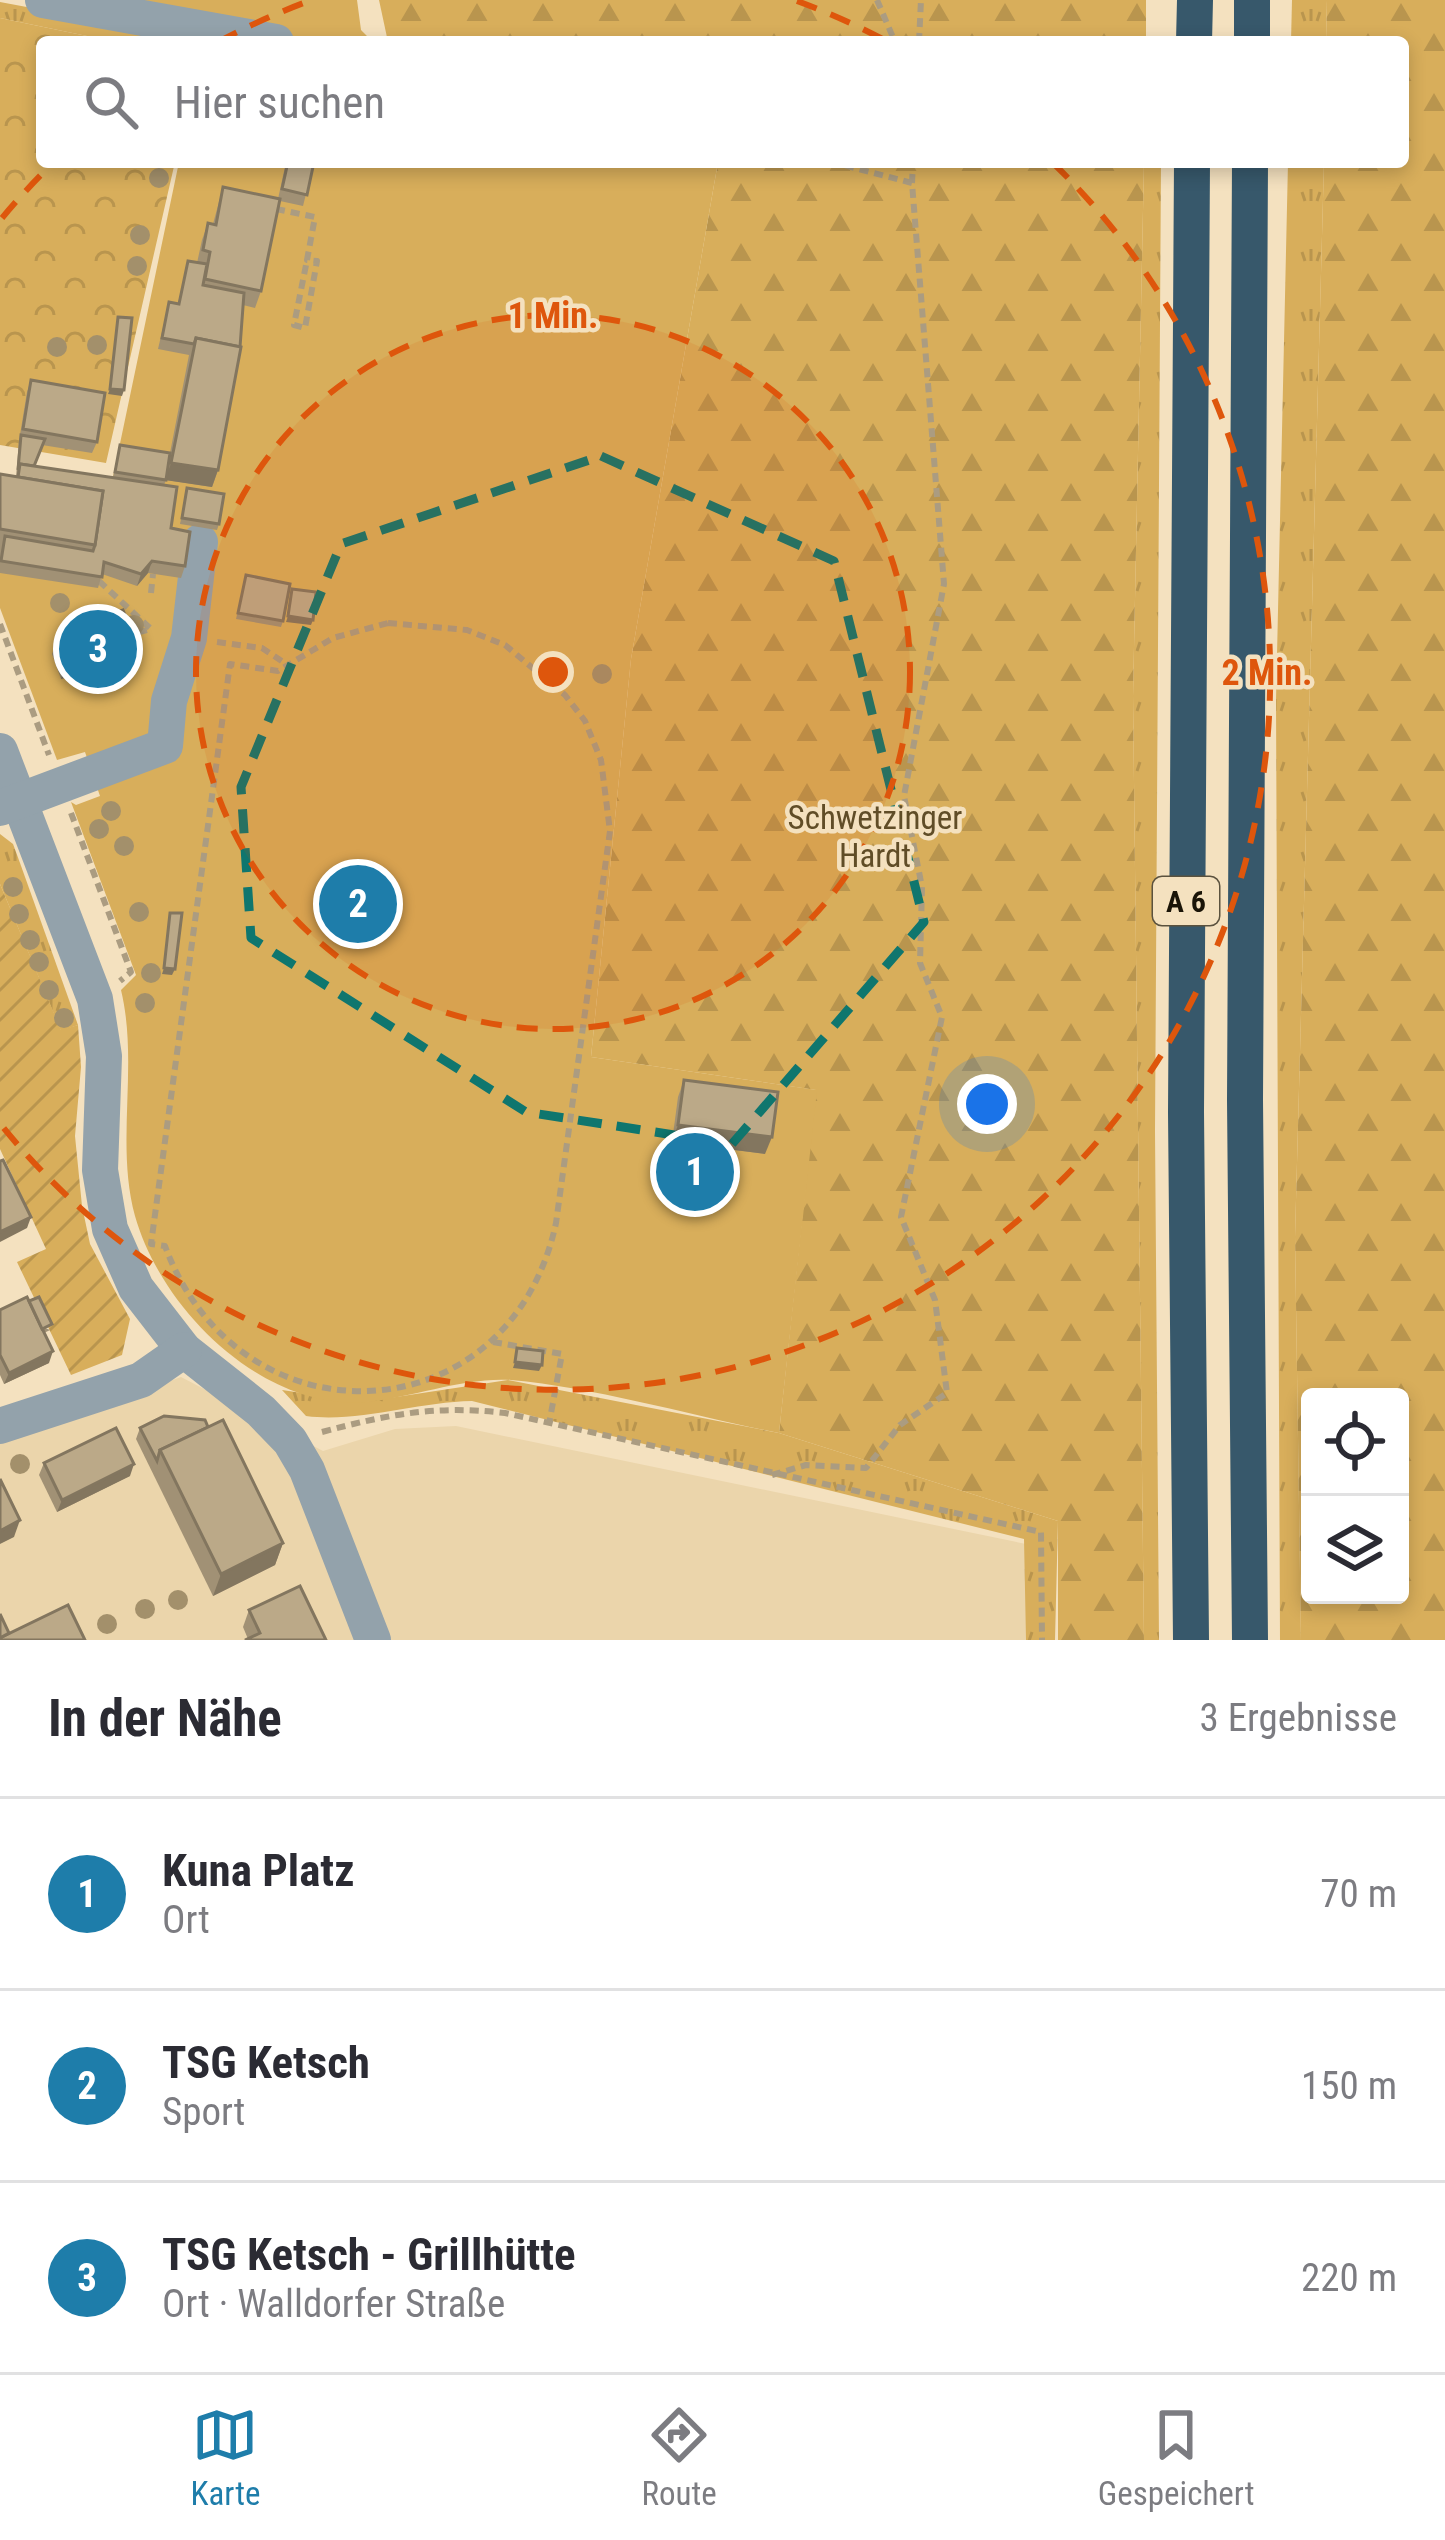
<!DOCTYPE html>
<html lang="de">
<meta charset="utf-8">
<style>
:root{--surface:#fff;--page:#f7f7f7;--text:#2b2b33;--muted:#7c7c81;--line:#e1e1e2;--accent:#1e7daa}
body{margin:0;font-family:"Roboto Condensed",sans-serif;background:var(--page);color:var(--text)}
.controls{position:absolute;right:36px;bottom:36px;display:grid;overflow:hidden;border-radius:12px;box-shadow:0 6px 18px #0003}
.controls button{width:108px;height:108px;display:grid;place-items:center;padding:0;border:0;border-bottom:3px solid var(--line);background:var(--surface);color:var(--text);font:60px sans-serif}
.you{position:absolute;left:987px;top:1104px;width:42px;height:42px;margin:-30px;border:9px solid #fff;border-radius:50%;background:#1a73e8;box-shadow:0 0 0 18px #1a73e833}
.badge{display:grid;place-items:center;width:78px;height:78px;border-radius:50%;background:var(--accent);color:#fff;font-size:39px;font-weight:700}
.pin{position:absolute;translate:-50% -50%;border:6px solid #fff;box-shadow:0 3px 12px #0006}
.list{margin:0;padding:0;list-style:none}
h2{display:flex;justify-content:space-between;align-items:center;height:156px;margin:0;padding:0 48px;font-size:51px}
h2 small{font-size:39px;font-weight:400;color:var(--muted)}
.list li{display:grid;grid-template-columns:78px 1fr auto;gap:36px;align-items:center;box-sizing:border-box;height:192px;padding:0 48px;border-top:3px solid var(--line)}
.list b{display:block;font-size:45px;white-space:nowrap}
.list p{margin:0;font-size:39px;white-space:nowrap;color:var(--muted)}
.list em{font-size:39px;font-style:normal;color:var(--muted)}
.icon{flex:none;width:66px;height:66px;fill:none;stroke:currentColor;stroke-width:2;stroke-linecap:round;stroke-linejoin:round}
.map{position:relative;flex:none;width:1445px;height:1640px;overflow:hidden}
.search{position:absolute;background:var(--surface);box-shadow:0 6px 18px #0003;left:36px;right:36px;top:36px;height:132px;display:flex;align-items:center;gap:30px;box-sizing:border-box;padding:0 42px;border-radius:12px;color:var(--muted);font-size:45px}
.sheet{height:732px;background:var(--surface)}
nav{display:flex;justify-content:space-around;align-items:center;box-sizing:border-box;height:168px;border-top:3px solid var(--line);background:var(--surface);font-size:33px;color:var(--muted)}
nav a{display:grid;justify-items:center;gap:6px}
nav .on{color:var(--accent)}
.map>svg:first-child{display:block}
.built{fill:#ebd5ab}
.grass{fill:url(#grass-tufts)}
.forest{fill:url(#forest-firs);fill-rule:evenodd}
.park{fill:url(#park-crowns)}
.garden{fill:url(#garden-furrows)}
.pitch{fill:#d8ae5b}
.lines{fill:none;stroke-linecap:round;stroke-linejoin:round}
.path{stroke:#ab9c81;stroke-width:6;stroke-dasharray:9 6;stroke-linecap:butt}
.minor{stroke:#93a2ab;stroke-width:36}
.highway{stroke:#37586b;stroke-width:36}
.tree{fill:#a3906b}
.wall{fill:#a19175}
.shaded-wall{fill:#83765f}
.building{fill:#bba988;stroke:#83765f;stroke-width:3}
.marked{fill:none;stroke:#0f766e;stroke-width:9;stroke-dasharray:24 15;stroke-linejoin:round}
.ring{fill:none;stroke:#de560c;stroke-width:6;stroke-dasharray:21 15}
.labels{text-anchor:middle;dominant-baseline:central;stroke-width:9;stroke-linejoin:round;paint-order:stroke}
.shield{fill:#f4e1bf;stroke:#5b523e;stroke-width:3}
.shield-label{font-size:30px;font-weight:bold;fill:#1a1407}
.park-label{font-size:33px;fill:#604d27;stroke:#f4e1bf}
.centre{fill:#de560c;stroke:#f4e1bf;stroke-width:6}
.ring-label{font-size:36px;text-anchor:middle;font-weight:bold;fill:#de560c;stroke:#f4e1bf;stroke-width:9;stroke-linejoin:round;paint-order:stroke}
</style>
<div class="map">
<svg width="1445" height="1640" viewBox="0 0 1445 1640">
<defs>
<pattern id="grass-tufts" width="24" height="20" patternUnits="userSpaceOnUse" patternTransform="scale(3)"><rect width="24" height="20" fill="#d8ae5b"/><path d="M3 7l-1-3M5 7V3M7 7l1-3M15 17l-1-3M17 17v-4M19 17l1-3" fill="none" stroke="#b9954e"/></pattern>
<pattern id="forest-firs" width="22" height="20" patternUnits="userSpaceOnUse" patternTransform="scale(3)"><rect width="22" height="20" fill="#d8ae5b"/><path d="M5 1l3.5 6h-7zM16 11l3.5 6h-7z" fill="#b9954e"/></pattern>
<pattern id="park-crowns" width="20" height="18" patternUnits="userSpaceOnUse" patternTransform="scale(3)"><rect width="20" height="18" fill="#d8ae5b"/><path d="M2 6a3 3 0 1 1 6 0M12 15a3 3 0 1 1 6 0" fill="none" stroke="#b9954e"/></pattern>
<pattern id="garden-furrows" width="10" height="10" patternUnits="userSpaceOnUse" patternTransform="scale(3)"><rect width="10" height="10" fill="#d8ae5b"/><path d="M-1 1l2-2M0 10L10 0M9 11l2-2" fill="none" stroke="#b9954e"/></pattern>
</defs>
<rect width="100%" height="100%" fill="#f4e1bf"/>
<path class="built" d="M 181,1377 L 323,1451 L 395,1429 L 456,1426 L 1031,1545 L 1030,1640 L 0,1640 L 0,1442 Z"/>
<g class="grass">
<path d="M 1292,0 L 1327,0 L 1326,42 L 1291,42 Z"/>
<path d="M 0,2 L 176,35 L 180,42 L 116,42 L 0,18 Z"/>
<path d="M 1144,162 L 1161,162 L 1155,1131 L 1159,1640 L 1144,1640 L 1133,696 Z"/>
<path d="M 1288,162 L 1324,162 L 1295,1237 L 1301,1640 L 1280,1640 L 1276,700 Z"/>
<path d="M 0,834 L 13,844 L 20,863 L 78,1025 L 61,1031 L 0,884 Z"/>
<path d="M 508,1380 L 779,1433 L 1058,1521 L 1055,1640 L 1026,1640 L 1024,1539 L 472,1401 C 417,1402 358,1423 306,1416 L 282,1390 L 363,1402 Z"/>
</g>
<g class="forest">
<path d="M 379,0 L 1146,0 L 1146,42 L 388,42 Z"/>
<path d="M 1327,0 L 1445,0 L 1445,1640 L 1301,1640 L 1295,1237 L 1324,162 L 1403,162 L 1403,42 L 1326,42 ZM 1400,1397 L 1400,1595 L 1310,1595 L 1310,1397 Z"/>
<path d="M 718,162 L 1144,162 L 1133,696 L 1144,1640 L 1058,1640 L 1058,1521 L 779,1433 L 816,1090 L 591,1057 L 631,659 Z"/>
</g>
<path class="park" d="M 0,18 L 116,42 L 42,42 L 42,162 L 175,162 L 106,463 L 0,445 Z"/>
<path class="garden" d="M 0,884 L 61,1030 L 78,1025 L 81,1067 L 75,1136 L 82,1206 L 90,1244 L 130,1319 L 122,1355 L 71,1375 L 17,1262 L 46,1249 L 0,1149 Z"/>
<g class="pitch">
<path d="M 125,0 L 357,0 L 361,30 L 373,42 L 205,42 Z"/>
<path d="M 179,162 L 718,162 L 631,659 L 591,1057 L 817,1090 L 779,1433 C 693,1416 598,1388 511,1380 C 465,1377 414,1397 367,1402 C 264,1411 162,1311 135,1216 C 115,1143 139,1065 121,990 L 136,975 L 71,802 L 76,805 L 100,796 L 85,752 L 57,760 L 0,608 L 0,492 L 113,477 Z"/>
</g>
<g class="lines">
<g class="path">
<path d="M 877,0 L 895,42"/>
<path d="M 919,42 L 921,0"/>
<path d="M 912,183 L 913,162"/>
<path d="M 276,209 L 315,217 L 307,260 L 317,261 L 305,328 L 294,325 L 307,260"/>
<path d="M 99,581 L 151,629 L 128,635"/>
<path d="M 151,593 L 153,574"/>
<path d="M 388,623 L 467,630 L 505,645 L 565,695 L 585,721 L 601,760 L 610,831 L 556,1223 C 510,1437 240,1449 165,1246 L 151,1244 L 230,664 L 278,671 L 333,638 Z"/>
<path d="M 0,624 L 49,755"/>
<path d="M 217,642 L 262,648 L 286,664"/>
<path d="M 71,813 L 131,972 L 120,981"/>
<path d="M 493,1342 L 562,1354 L 549,1424"/>
<path d="M 322,1432 C 390,1414 435,1405 505,1413 L 1041,1532 L 1042,1640"/>
<path d="M 772,1475 L 806,1465 L 866,1468 L 900,1425 L 947,1393 L 935,1300 L 901,1217 L 942,1017 L 920,963 L 922,887 L 904,796 L 944,584 L 912,183 L 832,162"/>
</g>
<g class="minor">
<path d="M 43,0 L 276,42"/>
<path d="M 0,751 L 95,999 L 104,1056 L 100,1170 L 110,1229 L 136,1288 L 184,1350 L 261,1411 L 290,1441 L 307,1470 L 373,1640"/>
<path d="M 0,808 L 165,746 L 169,701 L 189,638 L 200,542"/>
<path d="M 0,1426 L 141,1380 L 184,1350"/>
</g>
<g class="highway">
<path d="M 1194,42 L 1195,0"/>
<path d="M 1252,42 L 1252,0"/>
<path d="M 1191,1640 L 1186,1112 L 1192,162"/>
<path d="M 1250,1640 L 1245,1100 L 1250,162"/>
</g>
</g>
<g class="tree">
<circle cx="159" cy="178" r="10"/>
<circle cx="140" cy="235" r="10"/>
<circle cx="137" cy="266" r="10"/>
<circle cx="97" cy="345" r="10"/>
<circle cx="57" cy="347" r="10"/>
<circle cx="60" cy="603" r="10"/>
<circle cx="134" cy="625" r="10"/>
<circle cx="602" cy="674" r="10"/>
<circle cx="111" cy="811" r="10"/>
<circle cx="99" cy="829" r="10"/>
<circle cx="124" cy="846" r="10"/>
<circle cx="13" cy="887" r="10"/>
<circle cx="139" cy="912" r="10"/>
<circle cx="19" cy="914" r="10"/>
<circle cx="30" cy="940" r="10"/>
<circle cx="39" cy="962" r="10"/>
<circle cx="151" cy="973" r="10"/>
<circle cx="49" cy="990" r="10"/>
<circle cx="145" cy="1003" r="10"/>
<circle cx="64" cy="1018" r="10"/>
<circle cx="20" cy="1464" r="10"/>
<circle cx="178" cy="1600" r="10"/>
<circle cx="145" cy="1609" r="10"/>
<circle cx="107" cy="1624" r="10"/>
</g>
<g class="wall">
<path d="M 286,162 L 314,162 L 303,206 L 280,201 L 261,291 L 255,308 L 243,305 L 218,470 L 212,487 L 166,480 L 164,485 L 171,528 L 185,566 L 181,578 L 148,573 L 137,586 L 102,574 L 98,588 L 0,573 L 0,474 L 16,477 L 19,441 L 27,392 L 31,380 L 97,442 L 92,453 L 42,445 L 34,466 L 113,477 L 120,445 L 170,453 L 189,355 L 158,349 L 169,302 L 178,304 L 188,261 L 197,263 L 202,240 L 208,223 L 213,224 L 223,187 L 278,199 Z"/>
<path d="M 187,489 L 219,524 L 217,530 L 180,524 Z"/>
<path d="M 246,575 L 283,621 L 281,627 L 236,619 Z"/>
<path d="M 82,626 L 137,646 L 133,657 L 61,679 L 52,654 L 56,643 L 78,635 Z"/>
<path d="M 684,1080 L 765,1154 L 672,1142 L 678,1097 Z"/>
<path d="M 0,1310 L 50,1330 L 44,1333 L 49,1363 L 4,1384 L 0,1375 Z"/>
<path d="M 140,1428 L 283,1543 L 275,1565 L 213,1596 L 136,1439 Z"/>
<path d="M 44,1463 L 130,1476 L 57,1512 L 39,1475 Z"/>
<path d="M 249,1610 L 326,1640 L 248,1639 L 243,1627 Z"/>
</g>
<g class="shaded-wall">
<path d="M 110,389 L 124,390 L 122,396 L 108,394 Z"/>
<path d="M 171,463 L 218,470 L 212,487 L 165,480 Z"/>
<path d="M 152,561 L 148,573 L 137,586 L 141,574 Z"/>
<path d="M 288,616 L 313,620 L 311,625 L 286,622 Z"/>
<path d="M 137,646 L 133,657 L 61,679 L 65,667 Z"/>
<path d="M 164,968 L 175,969 L 172,975 L 162,974 Z"/>
<path d="M 678,1125 L 772,1137 L 765,1154 L 672,1142 Z"/>
<path d="M 31,1217 L 27,1228 L 0,1242 L 0,1232 Z"/>
<path d="M 53,1351 L 49,1363 L 4,1384 L 9,1373 Z"/>
<path d="M 515,1362 L 542,1365 L 539,1371 L 513,1368 Z"/>
<path d="M 134,1464 L 130,1476 L 57,1512 L 62,1500 Z"/>
<path d="M 20,1520 L 14,1537 L 0,1544 L 0,1531 Z"/>
<path d="M 283,1543 L 275,1565 L 213,1596 L 221,1574 Z"/>
</g>
<g class="building">
<path d="M 288,162 L 314,162 L 307,195 L 282,189 Z"/>
<path d="M 223,187 L 280,199 L 261,291 L 205,279 L 210,252 L 203,250 L 208,223 L 216,225 Z"/>
<path d="M 188,261 L 207,264 L 203,285 L 244,293 L 240,347 L 196,338 L 194,344 L 162,338 L 169,302 L 179,304 Z"/>
<path d="M 118,317 L 132,318 L 124,390 L 110,389 Z"/>
<path d="M 196,338 L 241,347 L 218,470 L 171,463 Z"/>
<path d="M 31,380 L 105,393 L 97,442 L 23,429 Z"/>
<path d="M 21,435 L 45,439 L 34,466 L 20,464 L 18,470 Z"/>
<path d="M 120,445 L 170,453 L 166,480 L 115,472 Z"/>
<path d="M 20,464 L 177,487 L 171,528 L 190,532 L 185,566 L 152,561 L 141,574 L 104,562 L 102,577 L 1,561 L 5,536 L 93,551 L 95,545 L 103,491 L 18,477 Z"/>
<path d="M 0,474 L 103,491 L 95,545 L 0,529 Z"/>
<path d="M 187,488 L 224,494 L 219,524 L 182,518 Z"/>
<path d="M 246,575 L 290,584 L 283,621 L 238,613 Z"/>
<path d="M 292,589 L 316,592 L 313,620 L 288,616 Z"/>
<path d="M 123,610 L 137,646 L 65,667 L 56,643 L 84,632 L 82,626 Z"/>
<path d="M 170,913 L 182,913 L 175,969 L 164,968 Z"/>
<path d="M 684,1080 L 778,1092 L 772,1137 L 678,1125 Z"/>
<path d="M 3,1160 L 31,1217 L 0,1232 L 0,1161 Z"/>
<path d="M 27,1297 L 53,1351 L 9,1373 L 0,1355 L 0,1310 Z"/>
<path d="M 39,1297 L 52,1324 L 42,1329 L 29,1301 Z"/>
<path d="M 517,1348 L 543,1351 L 542,1365 L 515,1362 Z"/>
<path d="M 164,1416 L 205,1420 L 208,1427 L 160,1450 L 157,1461 L 140,1428 Z"/>
<path d="M 223,1420 L 283,1543 L 221,1574 L 160,1450 Z"/>
<path d="M 116,1428 L 134,1464 L 62,1500 L 44,1463 Z"/>
<path d="M 0,1479 L 20,1520 L 0,1531 Z"/>
<path d="M 300,1586 L 326,1640 L 245,1640 L 260,1633 L 249,1610 Z"/>
<path d="M 68,1605 L 85,1640 L 0,1640 L 0,1638 Z"/>
<path d="M 0,1614 L 9,1633 L 0,1638 Z"/>
</g>
<path class="marked" d="M 601,456 L 834,561 L 924,922 L 732,1144 L 526,1112 L 251,938 L 241,787 L 341,544 Z"/>
<circle cx="553" cy="672" r="357" fill="#de560c" fill-opacity=".12"/>
<g class="ring">
<circle cx="553" cy="672" r="357"/>
<path d="M2 218A714 714 0 0 1 53 163M218 42A714 714 0 0 1 309 1M797 1A714 714 0 0 1 888 42M1053 163A714 714 0 1 1 2 1126"/>
</g>
<g class="labels">
<rect class="shield" x="1153" y="877" width="66" height="48" rx="9"/>
<g class="shield-label">
<text x="1186" y="901">A 6</text>
</g>
<g class="park-label">
<text x="875" y="817">Schwetzinger<tspan x="875" dy="38">Hardt</tspan></text>
</g>
</g>
<circle cx="553" cy="672" r="18" class="centre"/>
<g class="ring-label">
<text x="553" y="328">1 Min.</text>
<text x="1267" y="685">2 Min.</text>
</g>
</svg>
<div class="controls">
<button><svg class="icon" aria-label="locate" viewBox="0 0 24 24"><circle cx="12" cy="12" r="6"/><path d="M12 2v4M12 18v4M2 12h4M18 12h4"/></svg></button>
<button><svg class="icon" aria-label="layers" viewBox="0 0 24 24"><path d="M12 4l9 5-9 5-9-5zM3 14l9 5 9-5"/></svg></button>
</div>
<div class="you"></div>
<div class="pin badge" style="left:695px;top:1172px">1</div>
<div class="pin badge" style="left:358px;top:904px">2</div>
<div class="pin badge" style="left:98px;top:649px">3</div>
<div class="search"><svg class="icon" aria-label="search" viewBox="0 0 24 24"><circle cx="10" cy="10" r="6"/><path d="M15 15l6 6"/></svg>Hier suchen</div>
</div>
<section class="sheet">
<h2>In der Nähe<small>3 Ergebnisse</small></h2>
<ul class="list">
<li><span class="badge">1</span><div><b>Kuna Platz</b><p>Ort</p></div><em>70 m</em></li>
<li><span class="badge">2</span><div><b>TSG Ketsch</b><p>Sport</p></div><em>150 m</em></li>
<li><span class="badge">3</span><div><b>TSG Ketsch - Grillhütte</b><p>Ort · Walldorfer Straße</p></div><em>220 m</em></li>
</ul>
</section>
<nav>
<a class="on"><svg class="icon" aria-label="map" viewBox="0 0 24 24"><path d="M3 6l6-2 6 2 6-2v14l-6 2-6-2-6 2zM9 4v14M15 6v14"/></svg>Karte</a>
<a><svg class="icon" aria-label="directions" viewBox="0 0 24 24"><path d="M12 3l9 9-9 9-9-9zM9 14v-3h6M13 9l2 2-2 2"/></svg>Route</a>
<a><svg class="icon" aria-label="saved" viewBox="0 0 24 24"><path d="M7 4h10v16l-5-4-5 4z"/></svg>Gespeichert</a>
</nav>
